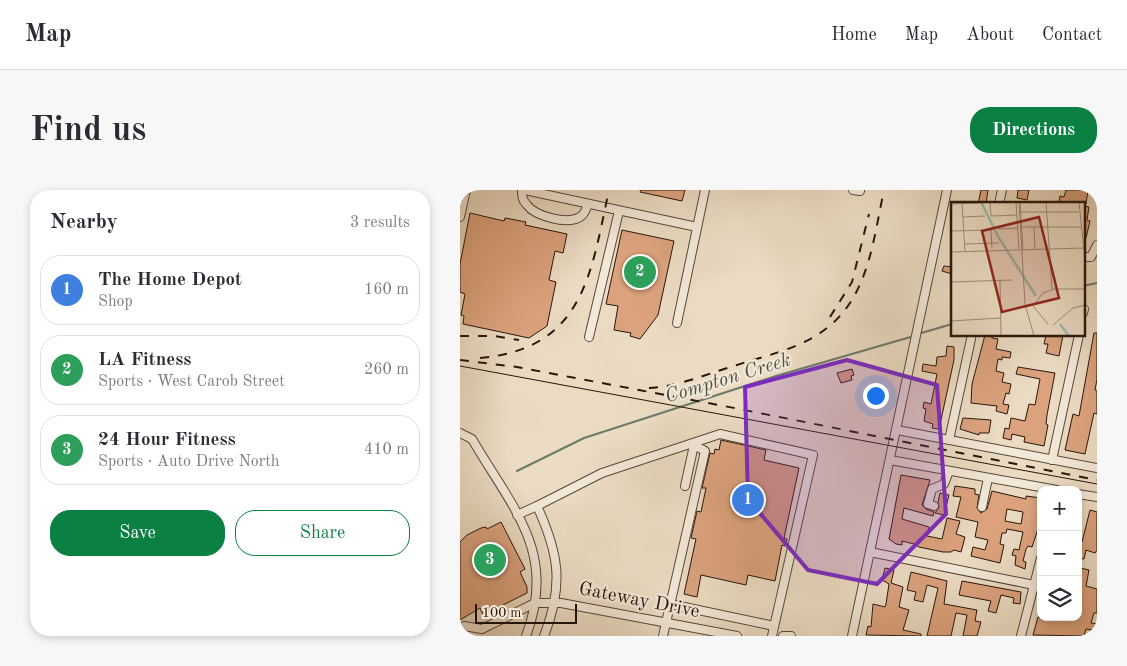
<!DOCTYPE html>
<meta charset="utf-8">
<style>
:root{--surface:#fff;--page:#f7f7f7;--text:#2b2b33;--muted:#7c7c81;--line:#e1e1e2;--accent:#0b8043}
body{margin:0;font-family:"Old Standard TT",serif;background:var(--page);color:var(--text)}
.controls{position:absolute;right:15px;bottom:15px;display:grid;overflow:hidden;border-radius:10px;box-shadow:0 2px 8px #0003}
.controls button{width:45px;height:45px;display:grid;place-items:center;padding:0;border:0;border-bottom:1px solid var(--line);background:var(--surface);color:var(--text);font:25px sans-serif}
.scale{position:absolute;left:15px;bottom:12px;width:102px;box-sizing:border-box;padding-left:5px;border:2px solid #28160b;border-top:0;font-size:14px;line-height:18px;white-space:nowrap;color:#28160b;-webkit-text-stroke:4px #f2e8d8;paint-order:stroke}
.you{position:absolute;left:415px;top:205px;width:18px;height:18px;margin:-12px;border:4px solid #fff;border-radius:50%;background:#1a73e8;box-shadow:0 0 0 8px #1a73e833}
.badge{display:grid;place-items:center;width:32px;height:32px;border-radius:50%;background:var(--accent);color:#fff;font-size:16px;font-weight:700}
.pin{position:absolute;translate:-50% -50%;border:2px solid #fff;box-shadow:0 1px 5px #0006}
.list{margin:0;padding:0;list-style:none}
h2{display:flex;justify-content:space-between;align-items:center;height:65px;margin:0;padding:0 20px;font-size:21px}
h2 small{font-size:16px;font-weight:400;color:var(--muted)}
.list li{display:grid;grid-template-columns:32px 1fr auto;gap:15px;align-items:center;box-sizing:border-box;height:70px;margin:0 10px 10px;padding:0 10px;border:1px solid var(--line);border-radius:20px}
.list b{display:block;font-size:19px;white-space:nowrap}
.list p{margin:0;font-size:16px;white-space:nowrap;color:var(--muted)}
.list em{font-size:16px;font-style:normal;color:var(--muted)}
.actions{display:flex;gap:10px;padding:15px 20px}
.actions a{flex:1;padding:11px 0;border:1px solid var(--accent);border-radius:20px;text-align:center;font-size:18px;color:var(--accent)}
.actions .main{background:var(--accent);color:#fff}
.icon{flex:none;width:28px;height:28px;fill:none;stroke:currentColor;stroke-width:2;stroke-linecap:round;stroke-linejoin:round}
.map{position:relative;flex:none;width:637px;height:446px;overflow:hidden;border-radius:20px}
header{display:flex;align-items:center;gap:30px;box-sizing:border-box;height:70px;padding:0 25px;background:var(--surface);border-bottom:1px solid var(--line)}
header strong{font-size:24px}
nav{display:flex;gap:28px;margin-inline-start:auto;font-size:18px}
.intro{display:flex;align-items:center;justify-content:space-between;box-sizing:border-box;height:120px;padding:0 30px}
h1{margin:0;font-size:35px}
.button{padding:12px 22px;border-radius:20px;background:var(--accent);color:#fff;font-size:18px;font-weight:700}
main{display:flex;gap:30px;padding:0 30px}
aside{flex:1;background:var(--surface);border-radius:20px;box-shadow:0 2px 8px #0003}
.map>svg:first-child{display:block}
.lines{fill:none;stroke-linecap:round;stroke-linejoin:round}
.stream{stroke:#6c7a6c;stroke-width:2}
.building{fill:#dba27d;stroke:#28160b;fill-rule:evenodd}
.minor-casing{stroke:#594739;stroke-width:10}
.minor{stroke:#f2e8d8;stroke-width:8}
.tram{stroke:#28160b;stroke-width:1}
.rail{stroke:#28160b;stroke-width:2;stroke-dasharray:9 9;stroke-linecap:butt}
.marked{fill:#7b2cbf;fill-opacity:0.2;stroke:#7b2cbf;stroke-width:4;stroke-linejoin:round}
.labels{text-anchor:middle;dominant-baseline:central;stroke-width:4.5;stroke-linejoin:round;paint-order:stroke}
.street-label{font-size:19px;fill:#28160b;stroke:#f2e8d8}
.water-label{font-size:20px;font-style:italic;fill:#505044;stroke:#f2e8d8}
.inset-river{fill:none;stroke:#99bcad;stroke-width:2.5}
.inset-road{fill:none;stroke:#9d8c79;stroke-width:1}
.view{fill:#8f2418;fill-opacity:0.15;stroke:#8f2418;stroke-width:2.5}
.inset-edge{fill:none;stroke:#28160b;stroke-width:2.5}
</style>
<header>
<strong>Map</strong>
<nav><a>Home</a><a>Map</a><a>About</a><a>Contact</a></nav>
</header>
<div class="intro"><h1>Find us</h1><a class="button">Directions</a></div>
<main>
<aside>
<h2>Nearby<small>3 results</small></h2>
<ul class="list">
<li><span class="badge" style="background:#3f7fe0">1</span><div><b>The Home Depot</b><p>Shop</p></div><em>160 m</em></li>
<li><span class="badge" style="background:#2e9e5b">2</span><div><b>LA Fitness</b><p>Sports · West Carob Street</p></div><em>260 m</em></li>
<li><span class="badge" style="background:#2e9e5b">3</span><div><b>24 Hour Fitness</b><p>Sports · Auto Drive North</p></div><em>410 m</em></li>
</ul>
<div class="actions"><a class="main">Save</a><a>Share</a></div>
</aside>
<div class="map">
<svg width="637" height="446" viewBox="0 0 637 446">
<rect width="100%" height="100%" fill="#ebdbc3"/>
<filter id="stains"><feTurbulence type="fractalNoise" baseFrequency=".004" numOctaves="4"/><feColorMatrix values="0 0 0 0 .2 0 0 0 0 .09 0 0 0 0 .02 0 0 0 .5 -.17"/></filter>
<radialGradient id="worn" r=".72"><stop offset=".6" stop-color="#630" stop-opacity="0"/><stop offset="1" stop-color="#630" stop-opacity=".3"/></radialGradient>
<g class="lines">
<g class="stream">
<path d="M 623,96 L 637,93"/>
<path d="M 458,144 L 492,134"/>
<path d="M 57,281 L 124,248 L 316,186 L 454,146"/>
</g>
</g>
<g class="building">
<path d="M 181,0 L 225,0 L 222,11 L 180,2 Z"/>
<path d="M 521,0 L 528,0 L 526,14 L 518,14 Z"/>
<path d="M 558,0 L 569,0 L 567,10 L 557,8 Z"/>
<path d="M 606,0 L 628,0 L 626,14 L 599,13 L 600,6 L 604,7 Z"/>
<path d="M 623,16 L 629,17 L 627,30 L 630,31 L 626,48 L 623,48 Z"/>
<path d="M 10,23 L 44,31 L 45,28 L 66,32 L 65,35 L 107,44 L 103,63 L 95,61 L 89,90 L 96,92 L 87,136 L 69,148 L 3,134 L 4,126 L 1,125 L 5,104 L 0,102 L 0,74 Z"/>
<path d="M 162,40 L 214,51 L 198,125 L 180,149 L 170,146 L 171,143 L 154,140 L 158,116 L 146,114 Z"/>
<path d="M 484,76 L 492,77 L 492,84 L 482,81 Z"/>
<path d="M 634,143 L 637,143 L 637,189 L 635,200 L 637,201 L 637,224 L 634,223 L 625,264 L 605,260 L 613,224 L 619,226 Z"/>
<path d="M 525,145 L 532,145 L 532,148 L 538,149 L 536,159 L 551,162 L 550,168 L 542,167 L 542,170 L 538,169 L 536,181 L 544,183 L 542,192 L 551,194 L 549,204 L 546,203 L 543,214 L 549,215 L 547,224 L 536,221 L 537,216 L 511,213 L 512,194 Z"/>
<path d="M 586,145 L 603,145 L 599,166 L 586,163 L 588,154 L 584,154 Z"/>
<path d="M 487,156 L 494,157 L 494,170 L 479,239 L 472,238 L 473,234 L 464,231 L 466,219 L 463,218 L 464,212 L 471,214 L 477,184 L 462,181 L 463,174 L 476,176 L 477,167 L 486,166 Z"/>
<path d="M 558,177 L 595,183 L 587,225 L 586,234 L 588,235 L 584,256 L 564,252 L 565,247 L 552,244 L 551,250 L 543,248 L 545,238 L 549,239 L 551,228 L 565,231 L 569,214 L 575,215 L 580,189 L 556,184 Z"/>
<path d="M 392,179 L 394,185 L 391,186 L 392,190 L 381,193 L 377,183 Z"/>
<path d="M 503,228 L 531,230 L 529,243 L 519,243 L 519,245 L 500,239 Z"/>
<path d="M 261,250 L 306,260 L 304,270 L 339,278 L 324,348 L 327,349 L 325,356 L 322,355 L 315,391 L 288,385 L 286,395 L 241,385 L 237,407 L 224,404 L 236,349 L 231,348 L 237,321 L 241,322 L 246,298 L 242,298 L 250,263 L 254,264 L 255,259 L 259,260 Z"/>
<path d="M 441,285 L 470,290 L 462,315 L 466,319 L 474,322 L 473,326 L 444,318 L 442,329 L 469,337 L 467,346 L 482,349 L 487,328 L 500,331 L 496,344 L 505,347 L 501,362 L 494,360 L 491,362 L 483,362 L 459,357 L 454,354 L 442,351 L 442,355 L 436,354 L 429,349 Z"/>
<path d="M 495,296 L 515,299 L 515,304 L 519,305 L 517,318 L 521,323 L 527,319 L 532,301 L 566,309 L 566,306 L 581,308 L 581,330 L 572,357 L 568,356 L 566,359 L 563,371 L 566,372 L 565,379 L 555,375 L 556,366 L 552,365 L 554,359 L 559,360 L 563,342 L 547,339 L 546,343 L 542,343 L 540,354 L 544,355 L 540,373 L 511,366 L 513,357 L 525,360 L 528,350 L 515,347 L 518,332 L 496,327 L 501,307 L 493,306 ZM 547,319 L 563,322 L 561,334 L 545,331 Z"/>
<path d="M 480,303 L 489,305 L 484,325 L 475,323 L 479,317 L 478,312 Z"/>
<path d="M 630,320 L 637,322 L 637,360 L 635,363 L 626,360 L 624,369 L 618,368 L 618,351 L 622,352 Z"/>
<path d="M 41,332 L 65,379 L 60,382 L 67,397 L 67,403 L 23,425 L 20,418 L 0,430 L 0,352 L 7,345 L 21,338 L 26,337 L 27,339 Z"/>
<path d="M 425,378 L 434,380 L 431,393 L 443,397 L 439,417 L 449,420 L 443,440 L 461,444 L 461,446 L 406,445 L 408,436 L 411,437 L 413,414 L 425,417 L 426,414 L 429,394 L 422,390 Z"/>
<path d="M 620,378 L 629,380 L 626,396 L 637,399 L 637,423 L 634,423 L 631,433 L 637,434 L 637,441 L 626,439 L 624,446 L 573,445 L 578,427 L 618,427 Z"/>
<path d="M 451,382 L 487,391 L 484,414 L 517,420 L 515,431 L 521,432 L 517,446 L 503,446 L 507,425 L 496,423 L 491,446 L 467,446 L 478,398 L 467,395 L 463,412 L 454,410 L 456,402 L 447,400 Z"/>
<path d="M 502,391 L 561,402 L 560,414 L 553,413 L 554,408 L 541,405 L 536,423 L 528,421 L 531,411 L 499,405 Z"/>
</g>
<g class="lines">
<g class="minor-casing">
<g id="minor">
<path d="M 62,0 C 62,6 62,10 67,15 C 75,26 107,35 120,27 C 125,24 126,19 128,14"/>
<path d="M 65,0 L 237,37"/>
<path d="M 393,0 L 400,1"/>
<path d="M 539,14 L 542,0"/>
<path d="M 0,27 L 6,0"/>
<path d="M 623,67 L 631,67 L 637,55"/>
<path d="M 623,123 L 624,119"/>
<path d="M 217,133 L 245,0"/>
<path d="M 129,147 L 159,21"/>
<path d="M 437,240 L 637,278"/>
<path d="M 0,243 L 12,249 C 52,318 98,362 66,446"/>
<path d="M 489,250 L 511,149"/>
<path d="M 430,270 L 597,300"/>
<path d="M 592,270 L 619,145"/>
<path d="M 225,296 L 234,255"/>
<path d="M 618,304 L 637,307"/>
<path d="M 474,316 L 468,314 L 472,299 L 484,294 L 489,281"/>
<path d="M 522,317 L 528,288"/>
<path d="M 57,325 L 77,316"/>
<path d="M 410,362 L 574,395"/>
<path d="M 210,414 L 314,436"/>
<path d="M 0,438 L 4,436 L 22,439 L 75,413 L 101,413 L 277,446"/>
<path d="M 84,446 C 104,395 99,364 77,316 L 142,283 L 260,244 L 353,265 L 312,446"/>
<path d="M 203,446 L 245,261 L 232,254"/>
<path d="M 323,446 L 331,446"/>
<path d="M 392,446 L 487,0"/>
<path d="M 561,446 L 581,368"/>
</g>
</g>
<use href="#minor" class="minor"/>
<path class="tram" d="M 0,176 L 637,294"/>
<g class="rail">
<path d="M 370,127 L 392,92 L 409,24"/>
<path d="M 0,146 L 34,146 L 59,150"/>
<path d="M 20,168 C 124,159 131,83 149,0"/>
<path d="M 0,170 L 57,177 L 264,216 L 637,290"/>
<path d="M 189,198 C 218,197 249,183 277,175 C 298,168 321,163 342,153 C 407,124 411,61 424,0"/>
</g>
</g>
<path class="marked" d="M 387,170 L 477,195 L 486,324 L 417,394 L 348,380 L 288,309 L 285,197 Z"/>
<g class="labels">
<g class="street-label">
<text transform="translate(179 411) rotate(11)">Gateway Drive</text>
</g>
<g class="water-label">
<text transform="translate(268 189) rotate(-17)">Compton Creek</text>
</g>
</g>
<g transform="translate(491 12)">
<rect width="134" height="134" fill="#ebdbc3"/>
<path class="inset-river" d="M 30,0 L 48,36 L 85,94M 109,122 L 118,134"/>
<path class="inset-road" d="M 11,0 L 14,49M 39,0 L 40,14 L 66,13M 65,0 L 68,47M 68,0 L 74,102 L 83,134M 69,0 L 72,47M 95,0 L 101,87M 128,0 L 134,58M 0,2 L 28,1M 70,10 L 128,10M 12,15 L 34,14M 70,25 L 131,25M 83,25 L 84,47M 47,27 L 67,26M 0,29 L 40,28 L 41,46M 13,42 L 48,41M 0,50 L 133,46M 49,79 L 50,134M 0,80 L 61,78M 0,119 L 50,116M 97,122 L 82,104 L 92,91 L 103,87 L 134,87M 102,123 L 122,106 L 134,103"/>
<path class="view" d="M 88,15 L 108,96 L 51,110 L 31,29 Z"/>
<rect width="134" height="134" class="inset-edge"/>
</g>
<rect width="100%" height="100%" filter="url(#stains)"/>
<rect width="100%" height="100%" fill="url(#worn)"/>
</svg>
<div class="controls">
<button>+</button>
<button>−</button>
<button><svg class="icon" aria-label="layers" viewBox="0 0 24 24"><path d="M12 4l9 5-9 5-9-5zM3 14l9 5 9-5"/></svg></button>
</div>
<div class="scale">100 m</div>
<div class="you"></div>
<div class="pin badge" style="left:288px;top:310px;background:#3f7fe0">1</div>
<div class="pin badge" style="left:180px;top:82px;background:#2e9e5b">2</div>
<div class="pin badge" style="left:30px;top:370px;background:#2e9e5b">3</div>
</div>
</main>
